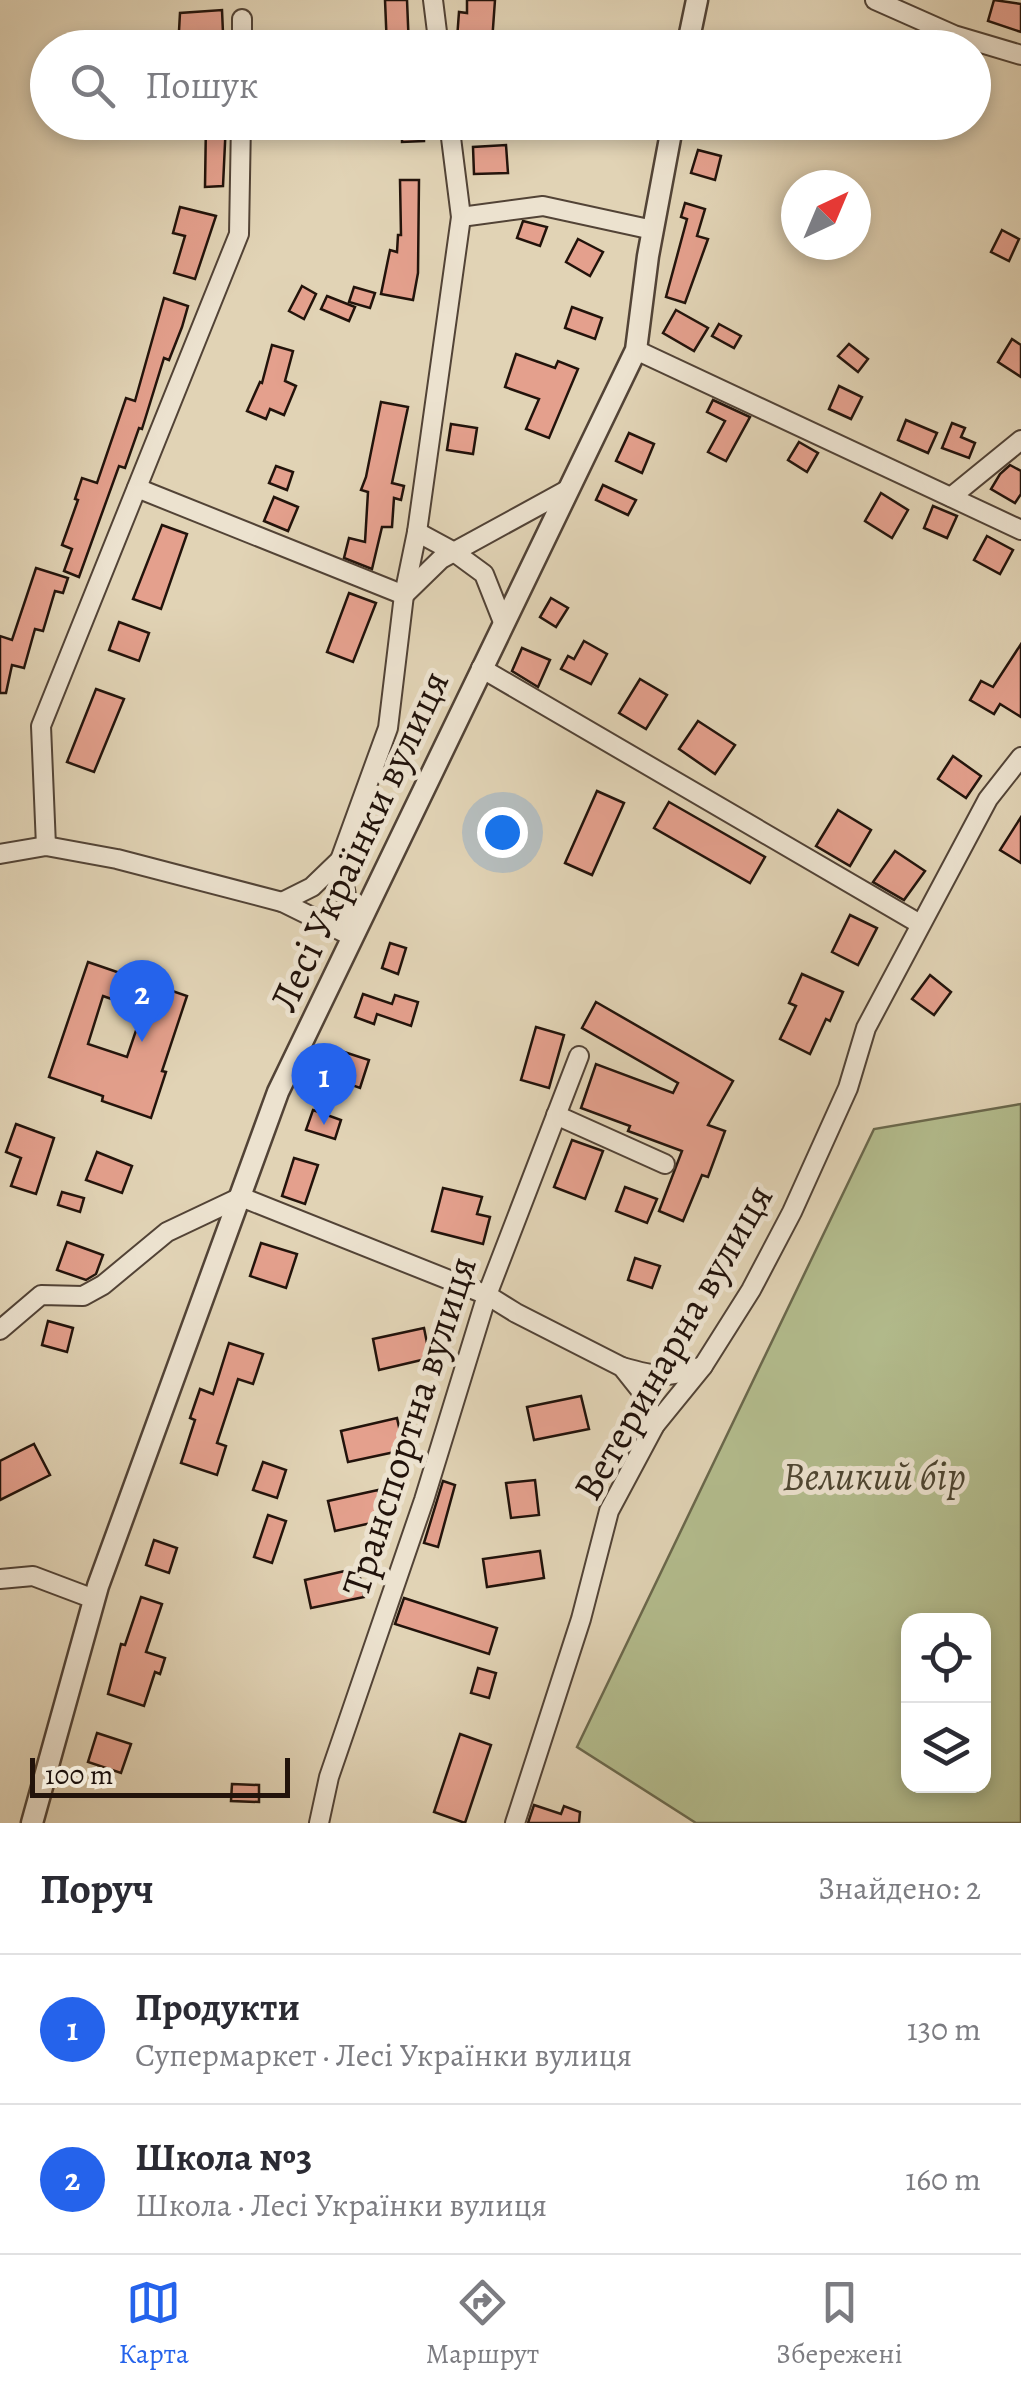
<!DOCTYPE html>
<html lang="uk">
<meta charset="utf-8">
<style>
:root{--surface:#fff;--page:#f7f7f7;--text:#2b2b33;--muted:#7c7c81;--line:#e1e1e2;--accent:#2563eb}
body{margin:0;font-family:Alegreya,serif;background:var(--page);color:var(--text)}
.controls{position:absolute;right:30px;bottom:30px;display:grid;overflow:hidden;border-radius:20px;box-shadow:0 5px 15px #0003}
.controls button{width:90px;height:90px;display:grid;place-items:center;padding:0;border:0;border-bottom:2px solid var(--line);background:var(--surface);color:var(--text);font:50px sans-serif}
.compass{position:absolute;left:781px;top:170px;width:90px;height:90px;border-radius:50%;background:var(--surface);box-shadow:0 5px 15px #0003;rotate:44deg}
.scale{position:absolute;left:30px;bottom:25px;width:260px;box-sizing:border-box;padding-left:10px;border:5px solid #22130b;border-top:0;font-size:28px;line-height:35px;white-space:nowrap;color:#22130b;-webkit-text-stroke:8px #ece2cf;paint-order:stroke}
.you{position:absolute;left:502px;top:832px;width:35px;height:35px;margin:-25px;border:8px solid #fff;border-radius:50%;background:#1a73e8;box-shadow:0 0 0 15px #1a73e833}
.badge{display:grid;place-items:center;width:65px;height:65px;border-radius:50%;background:var(--accent);color:#fff;font-size:32px;font-weight:700}
.pin{position:absolute;translate:-50% -82px;filter:drop-shadow(0 2px 5px #0008)}
.pin::after{content:'';position:absolute;top:52px;width:35px;height:30px;background:inherit;clip-path:polygon(0 0,100% 0,50% 100%)}
.list{margin:0;padding:0;list-style:none}
h2{display:flex;justify-content:space-between;align-items:center;height:130px;margin:0;padding:0 40px;font-size:42px}
h2 small{font-size:32px;font-weight:400;color:var(--muted)}
.list li{display:grid;grid-template-columns:65px 1fr auto;gap:30px;align-items:center;box-sizing:border-box;height:150px;padding:0 40px;border-top:2px solid var(--line)}
.list b{display:block;font-size:38px;white-space:nowrap}
.list p{margin:0;font-size:32px;white-space:nowrap;color:var(--muted)}
.list em{font-size:32px;font-style:normal;color:var(--muted)}
.icon{flex:none;width:55px;height:55px;fill:none;stroke:currentColor;stroke-width:2;stroke-linecap:round;stroke-linejoin:round}
.map{position:relative;flex:none;width:1021px;height:1823px;overflow:hidden}
.search{position:absolute;background:var(--surface);box-shadow:0 5px 15px #0003;left:30px;right:30px;top:30px;height:110px;display:flex;align-items:center;gap:25px;box-sizing:border-box;padding:0 35px;border-radius:55px;color:var(--muted);font-size:38px}
.sheet{height:430px;background:var(--surface)}
nav{display:flex;justify-content:space-around;align-items:center;box-sizing:border-box;height:140px;border-top:2px solid var(--line);background:var(--surface);font-size:28px;color:var(--muted)}
nav a{display:grid;justify-items:center;gap:5px}
nav .on{color:var(--accent)}
.map>svg:first-child{display:block}
.green{fill:#b3bc8d;stroke:#6a684c;stroke-width:2.5;fill-rule:evenodd}
.building{fill:#e4a08d;stroke:#22130b;stroke-width:2.5;fill-rule:evenodd}
.lines{fill:none;stroke-linecap:round;stroke-linejoin:round}
.minor-casing{stroke:#524336;stroke-width:22}
.tertiary-casing{stroke:#524336;stroke-width:25}
.minor{stroke:#ece2cf;stroke-width:18}
.tertiary{stroke:#ece2cf;stroke-width:20}
.labels{text-anchor:middle;dominant-baseline:central;stroke-width:10;stroke-linejoin:round;paint-order:stroke}
.street-label{font-size:40px;fill:#22130b;stroke:#ece2cf}
.park-label{font-size:40px;font-style:italic;fill:#4e4632;stroke:#ece2cf}
</style>
<div class="map">
<svg width="1021" height="1823" viewBox="0 0 1021 1823">
<rect width="100%" height="100%" fill="#e1d3b5"/>
<filter id="stains"><feTurbulence type="fractalNoise" baseFrequency=".002" numOctaves="4"/><feColorMatrix values="0 0 0 0 .2 0 0 0 0 .09 0 0 0 0 .02 0 0 0 .5 -.17"/></filter>
<radialGradient id="worn" r=".72"><stop offset=".6" stop-color="#630" stop-opacity="0"/><stop offset="1" stop-color="#630" stop-opacity=".3"/></radialGradient>
<path class="green" d="M 1021,1104 L 1021,1823 L 696,1823 L 577,1747 L 874,1129 ZM 908,1620 L 984,1620 L 984,1786 L 908,1786 Z"/>
<g class="building">
<path d="M 385,0 L 407,0 L 409,48 L 387,48 Z"/>
<path d="M 467,0 L 495,0 L 492,42 L 457,39 L 459,12 L 467,13 Z"/>
<path d="M 994,0 L 1021,4 L 1021,32 L 988,21 Z"/>
<path d="M 222,10 L 223,33 L 179,31 L 180,13 Z"/>
<path d="M 206,122 L 226,122 L 223,186 L 205,187 Z"/>
<path d="M 402,122 L 424,122 L 424,141 L 402,142 Z"/>
<path d="M 506,145 L 508,173 L 474,174 L 473,147 Z"/>
<path d="M 698,150 L 721,156 L 715,180 L 691,173 Z"/>
<path d="M 400,180 L 419,180 L 418,273 L 413,300 L 381,294 L 390,250 L 397,252 L 398,235 L 401,235 Z"/>
<path d="M 685,203 L 705,209 L 697,236 L 708,239 L 685,303 L 666,297 L 687,219 L 681,217 Z"/>
<path d="M 180,207 L 216,216 L 195,279 L 174,273 L 185,236 L 173,233 Z"/>
<path d="M 523,221 L 547,227 L 540,246 L 517,238 Z"/>
<path d="M 1002,230 L 1019,239 L 1009,261 L 991,252 Z"/>
<path d="M 578,239 L 603,252 L 590,276 L 566,262 Z"/>
<path d="M 302,286 L 316,294 L 304,319 L 289,311 Z"/>
<path d="M 354,287 L 375,293 L 370,308 L 349,302 Z"/>
<path d="M 327,296 L 355,307 L 349,321 L 321,309 Z"/>
<path d="M 164,298 L 188,306 L 182,327 L 169,360 L 164,358 L 142,429 L 139,428 L 125,468 L 119,466 L 79,577 L 64,571 L 72,549 L 62,545 L 78,500 L 75,499 L 82,478 L 97,483 L 126,398 L 135,401 Z"/>
<path d="M 572,307 L 602,318 L 595,339 L 565,328 Z"/>
<path d="M 676,310 L 708,328 L 694,351 L 663,333 Z"/>
<path d="M 719,324 L 741,336 L 734,348 L 712,336 Z"/>
<path d="M 1012,339 L 1021,345 L 1021,377 L 998,362 Z"/>
<path d="M 849,344 L 868,359 L 858,372 L 838,356 Z"/>
<path d="M 272,345 L 293,351 L 285,381 L 296,386 L 284,415 L 270,409 L 266,419 L 247,411 L 260,382 L 262,383 Z"/>
<path d="M 516,354 L 555,368 L 558,361 L 578,369 L 549,438 L 526,429 L 539,399 L 505,387 Z"/>
<path d="M 839,386 L 862,397 L 851,419 L 829,409 Z"/>
<path d="M 713,400 L 750,417 L 726,461 L 708,452 L 725,421 L 707,412 Z"/>
<path d="M 381,402 L 408,407 L 392,483 L 404,486 L 401,500 L 394,498 L 392,527 L 382,527 L 372,569 L 344,558 L 349,538 L 365,542 L 368,492 L 361,490 L 366,477 Z"/>
<path d="M 906,420 L 937,433 L 928,453 L 898,440 Z"/>
<path d="M 952,423 L 965,428 L 961,437 L 975,443 L 969,458 L 942,448 Z"/>
<path d="M 451,424 L 477,428 L 473,454 L 447,450 Z"/>
<path d="M 629,433 L 654,444 L 642,473 L 616,461 Z"/>
<path d="M 799,442 L 818,453 L 807,472 L 788,460 Z"/>
<path d="M 1010,465 L 1021,471 L 1021,494 L 1015,503 L 991,489 L 1000,474 Z"/>
<path d="M 276,466 L 293,472 L 287,490 L 269,483 Z"/>
<path d="M 603,485 L 636,500 L 628,515 L 596,500 Z"/>
<path d="M 881,493 L 908,510 L 892,538 L 865,521 Z"/>
<path d="M 274,497 L 298,507 L 288,531 L 264,521 Z"/>
<path d="M 933,506 L 957,516 L 947,538 L 924,528 Z"/>
<path d="M 162,525 L 187,534 L 161,609 L 133,599 Z"/>
<path d="M 987,536 L 1013,550 L 1000,574 L 974,560 Z"/>
<path d="M 36,568 L 68,578 L 63,593 L 55,591 L 43,631 L 35,629 L 24,668 L 12,665 L 6,693 L 0,693 L 0,636 L 12,640 Z"/>
<path d="M 349,593 L 376,603 L 353,662 L 327,652 Z"/>
<path d="M 551,598 L 568,608 L 556,627 L 540,617 Z"/>
<path d="M 119,622 L 149,633 L 139,661 L 109,650 Z"/>
<path d="M 584,641 L 607,654 L 591,684 L 561,669 L 568,656 L 574,659 Z"/>
<path d="M 1021,644 L 1021,717 L 1000,704 L 994,714 L 970,700 L 981,681 L 993,687 Z"/>
<path d="M 522,648 L 550,660 L 538,687 L 512,671 Z"/>
<path d="M 640,679 L 667,695 L 646,729 L 619,713 Z"/>
<path d="M 96,689 L 124,699 L 94,772 L 67,762 Z"/>
<path d="M 698,721 L 735,745 L 715,774 L 679,749 Z"/>
<path d="M 953,756 L 981,776 L 966,798 L 938,779 Z"/>
<path d="M 597,791 L 624,803 L 592,875 L 565,863 Z"/>
<path d="M 669,802 L 765,857 L 750,883 L 654,828 Z"/>
<path d="M 838,810 L 871,830 L 850,866 L 816,846 Z"/>
<path d="M 1021,817 L 1021,863 L 1000,850 Z"/>
<path d="M 895,851 L 925,871 L 904,900 L 873,882 Z"/>
<path d="M 850,915 L 877,928 L 858,965 L 832,952 Z"/>
<path d="M 390,943 L 406,948 L 398,974 L 382,968 Z"/>
<path d="M 88,962 L 187,996 L 162,1071 L 166,1072 L 151,1118 L 102,1101 L 103,1096 L 49,1077 ZM 103,996 L 143,1010 L 127,1057 L 88,1044 Z"/>
<path d="M 802,974 L 843,992 L 830,1021 L 826,1019 L 810,1054 L 780,1039 L 796,1006 L 789,1003 Z"/>
<path d="M 930,975 L 951,992 L 934,1015 L 912,999 Z"/>
<path d="M 363,994 L 392,1004 L 395,995 L 418,1002 L 411,1026 L 377,1014 L 374,1024 L 355,1017 Z"/>
<path d="M 596,1002 L 733,1081 L 708,1125 L 725,1131 L 708,1177 L 702,1175 L 683,1221 L 659,1211 L 682,1151 L 628,1131 L 630,1126 L 581,1108 L 596,1064 L 673,1093 L 678,1083 L 582,1028 Z"/>
<path d="M 536,1027 L 564,1035 L 549,1088 L 521,1080 Z"/>
<path d="M 341,1051 L 369,1060 L 360,1088 L 332,1078 Z"/>
<path d="M 313,1110 L 341,1120 L 335,1139 L 306,1130 Z"/>
<path d="M 16,1124 L 54,1138 L 36,1194 L 11,1186 L 21,1158 L 6,1152 Z"/>
<path d="M 572,1140 L 603,1151 L 585,1199 L 554,1187 Z"/>
<path d="M 97,1152 L 132,1166 L 122,1193 L 86,1180 Z"/>
<path d="M 294,1158 L 318,1165 L 305,1204 L 282,1196 Z"/>
<path d="M 625,1187 L 657,1199 L 647,1223 L 616,1211 Z"/>
<path d="M 443,1188 L 482,1197 L 477,1214 L 490,1217 L 483,1244 L 432,1231 Z"/>
<path d="M 62,1192 L 84,1198 L 80,1212 L 58,1205 Z"/>
<path d="M 67,1242 L 103,1255 L 96,1274 L 86,1280 L 57,1270 Z"/>
<path d="M 261,1243 L 297,1254 L 286,1288 L 250,1276 Z"/>
<path d="M 635,1258 L 660,1266 L 652,1288 L 628,1280 Z"/>
<path d="M 48,1321 L 73,1328 L 67,1352 L 42,1345 Z"/>
<path d="M 424,1328 L 430,1358 L 379,1370 L 373,1339 Z"/>
<path d="M 229,1343 L 263,1354 L 253,1384 L 238,1379 L 217,1443 L 226,1446 L 217,1475 L 181,1463 L 195,1420 L 190,1418 L 200,1389 L 213,1394 Z"/>
<path d="M 581,1396 L 589,1429 L 534,1440 L 527,1407 Z"/>
<path d="M 397,1418 L 404,1450 L 348,1462 L 341,1431 Z"/>
<path d="M 34,1444 L 50,1475 L 0,1500 L 0,1461 Z"/>
<path d="M 263,1462 L 286,1470 L 277,1498 L 253,1490 Z"/>
<path d="M 535,1480 L 539,1515 L 511,1518 L 506,1483 Z"/>
<path d="M 443,1481 L 455,1485 L 438,1547 L 424,1543 Z"/>
<path d="M 378,1490 L 385,1520 L 335,1531 L 328,1501 Z"/>
<path d="M 268,1515 L 286,1521 L 272,1563 L 254,1557 Z"/>
<path d="M 154,1540 L 177,1548 L 169,1573 L 146,1565 Z"/>
<path d="M 540,1551 L 544,1578 L 487,1587 L 483,1559 Z"/>
<path d="M 358,1568 L 364,1597 L 311,1608 L 305,1580 Z"/>
<path d="M 141,1597 L 162,1604 L 146,1652 L 165,1658 L 160,1674 L 155,1672 L 144,1706 L 108,1694 L 121,1644 L 125,1645 Z"/>
<path d="M 404,1598 L 497,1628 L 489,1654 L 395,1624 Z"/>
<path d="M 478,1668 L 496,1673 L 489,1698 L 471,1693 Z"/>
<path d="M 97,1733 L 131,1744 L 121,1773 L 88,1762 Z"/>
<path d="M 460,1734 L 491,1745 L 465,1823 L 434,1812 Z"/>
<path d="M 232,1784 L 259,1785 L 259,1802 L 231,1801 Z"/>
<path d="M 534,1805 L 561,1814 L 564,1806 L 580,1812 L 579,1823 L 528,1823 Z"/>
</g>
<g class="lines">
<g class="minor-casing">
<g id="minor">
<path d="M 433,0 L 439,48"/>
<path d="M 875,0 L 954,35 L 1021,55"/>
<path d="M 242,48 L 242,19"/>
<path d="M 461,217 L 543,206 L 653,230"/>
<path d="M 636,350 L 1021,530"/>
<path d="M 137,488 L 404,595 L 441,559 L 569,489"/>
<path d="M 951,497 L 1021,440"/>
<path d="M 417,532 L 454,552 L 484,574 L 503,622"/>
<path d="M 481,668 L 920,924"/>
<path d="M 46,846 L 41,726 L 239,234 L 241,122"/>
<path d="M 0,854 L 46,846 L 117,859 L 282,902 L 353,937"/>
<path d="M 282,902 L 312,887 L 340,860"/>
<path d="M 353,937 L 340,860 L 388,728 L 404,595 L 417,532 L 461,217 L 449,122"/>
<path d="M 556,1115 L 665,1164"/>
<path d="M 0,1330 L 41,1295 L 83,1296 L 103,1285 L 167,1232 L 241,1197 L 487,1295 L 516,1313 L 622,1367 L 645,1396 L 655,1425"/>
<path d="M 622,1367 C 657,1377 668,1379 703,1366"/>
<path d="M 0,1579 L 33,1576 L 94,1599"/>
<path d="M 319,1823 L 329,1777 L 424,1500 L 487,1295 L 579,1056"/>
<path d="M 515,1823 L 581,1619 L 609,1511 L 655,1425 L 703,1366 L 751,1290 L 792,1212 L 848,1088 L 866,1028 L 988,799 L 1021,757"/>
</g>
</g>
<g class="tertiary-casing">
<g id="tertiary">
<path d="M 687,48 L 697,0"/>
<path d="M 32,1823 L 98,1586 L 278,1092 L 636,350 L 648,256 L 673,122"/>
</g>
</g>
<use href="#minor" class="minor"/>
<use href="#tertiary" class="tertiary"/>
</g>
<g class="labels">
<g class="street-label">
<text transform="translate(359 841) rotate(-65)">Лесі Українки вулиця</text>
<text transform="translate(673 1342) rotate(-60)">Ветеринарна вулиця</text>
<text transform="translate(409 1426) rotate(-72)">Транспортна вулиця</text>
</g>
<g class="park-label">
<text x="874" y="1476">Великий бір</text>
</g>
</g>
<rect width="100%" height="100%" filter="url(#stains)"/>
<rect width="100%" height="100%" fill="url(#worn)"/>
</svg>
<div class="controls">
<button><svg class="icon" aria-label="locate" viewBox="0 0 24 24"><circle cx="12" cy="12" r="6"/><path d="M12 2v4M12 18v4M2 12h4M18 12h4"/></svg></button>
<button><svg class="icon" aria-label="layers" viewBox="0 0 24 24"><path d="M12 4l9 5-9 5-9-5zM3 14l9 5 9-5"/></svg></button>
</div>
<svg class="compass" viewBox="-18 -18 36 36"><path d="M0-13l5 13h-10z" fill="#e53935"/><path d="M0 13l5-13h-10z" fill="#7c7c81"/></svg>
<div class="scale">100 m</div>
<div class="you"></div>
<div class="pin badge" style="left:324px;top:1125px">1</div>
<div class="pin badge" style="left:142px;top:1042px">2</div>
<div class="search"><svg class="icon" aria-label="search" viewBox="0 0 24 24"><circle cx="10" cy="10" r="6"/><path d="M15 15l6 6"/></svg>Пошук</div>
</div>
<section class="sheet">
<h2>Поруч<small>Знайдено: 2</small></h2>
<ul class="list">
<li><span class="badge">1</span><div><b>Продукти</b><p>Супермаркет · Лесі Українки вулиця</p></div><em>130 m</em></li>
<li><span class="badge">2</span><div><b>Школа №3</b><p>Школа · Лесі Українки вулиця</p></div><em>160 m</em></li>
</ul>
</section>
<nav>
<a class="on"><svg class="icon" aria-label="map" viewBox="0 0 24 24"><path d="M3 6l6-2 6 2 6-2v14l-6 2-6-2-6 2zM9 4v14M15 6v14"/></svg>Карта</a>
<a><svg class="icon" aria-label="directions" viewBox="0 0 24 24"><path d="M12 3l9 9-9 9-9-9zM9 14v-3h6M13 9l2 2-2 2"/></svg>Маршрут</a>
<a><svg class="icon" aria-label="saved" viewBox="0 0 24 24"><path d="M7 4h10v16l-5-4-5 4z"/></svg>Збережені</a>
</nav>
